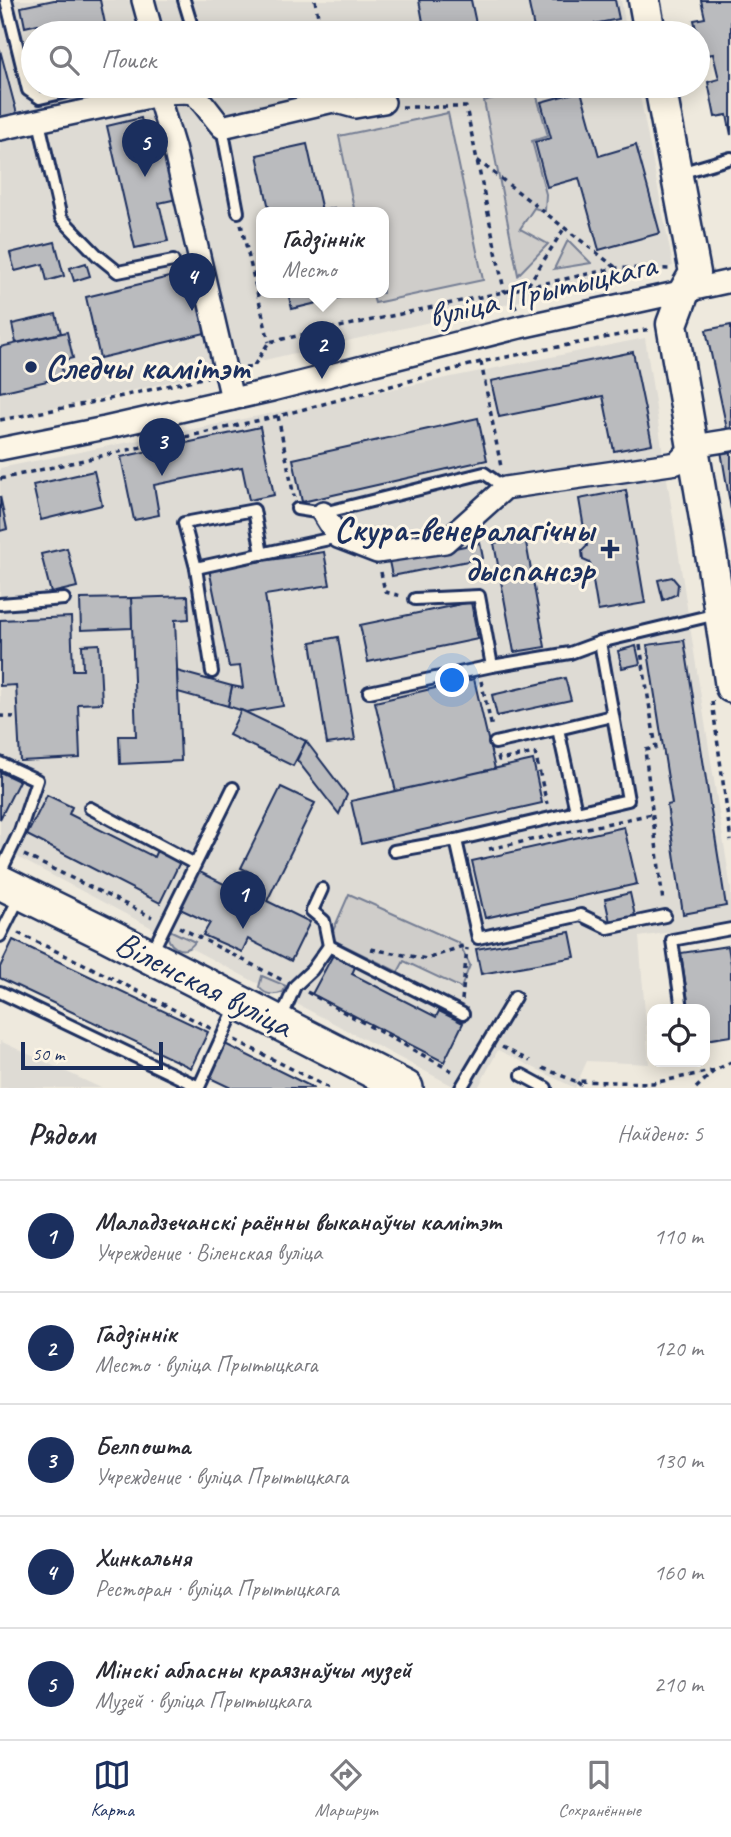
<!DOCTYPE html>
<html lang="ru">
<meta charset="utf-8">
<style>
:root{--surface:#fff;--page:#f7f7f7;--text:#2b2b33;--muted:#7c7c81;--line:#e1e1e2;--accent:#1b2f5e}
body{margin:0;font-family:Caveat,sans-serif;background:var(--page);color:var(--text)}
.controls{position:absolute;right:21px;bottom:21px;display:grid;overflow:hidden;border-radius:14px;box-shadow:0 4px 18px #0003}
.controls button{width:63px;height:63px;display:grid;place-items:center;padding:0;border:0;border-bottom:2px solid var(--line);background:var(--surface);color:var(--text);font:35px sans-serif}
.scale{position:absolute;left:21px;bottom:18px;width:142px;box-sizing:border-box;padding-left:7px;border:4px solid #1b2f5e;border-top:0;font-size:19px;line-height:24px;white-space:nowrap;color:#1b2f5e;-webkit-text-stroke:5px #fcf5e5;paint-order:stroke}
.you{position:absolute;left:453px;top:681px;width:24px;height:24px;margin:-18px;border:5px solid #fff;border-radius:50%;background:#1a73e8;box-shadow:0 0 0 10px #1a73e833}
.badge{display:grid;place-items:center;width:46px;height:46px;border-radius:50%;background:var(--accent);color:#fff;font-size:23px;font-weight:700}
.pin{position:absolute;translate:-50% -58px;filter:drop-shadow(0 2px 4px #0008)}
.pin::after{content:'';position:absolute;top:37px;width:24px;height:21px;background:inherit;clip-path:polygon(0 0,100% 0,50% 100%)}
.popup{position:absolute;left:256px;top:207px;width:133px;height:91px;box-sizing:border-box;display:grid;place-content:center;border-radius:14px;background:var(--surface);filter:drop-shadow(0 2px 5px #0005);font-size:23px;white-space:nowrap;color:var(--muted)}
.popup b{font-size:26px;color:var(--text)}
.popup::after{content:'';position:absolute;left:50%;top:100%;margin-left:-14px;border:14px solid transparent;border-top-color:var(--surface)}
.list{margin:0;padding:0;list-style:none}
h2{display:flex;justify-content:space-between;align-items:center;height:91px;margin:0;padding:0 28px;font-size:30px}
h2 small{font-size:23px;font-weight:400;color:var(--muted)}
.list li{display:grid;grid-template-columns:46px 1fr auto;gap:21px;align-items:center;box-sizing:border-box;height:112px;padding:0 28px;border-top:2px solid var(--line)}
.list b{display:block;font-size:26px;white-space:nowrap}
.list p{margin:0;font-size:23px;white-space:nowrap;color:var(--muted)}
.list em{font-size:23px;font-style:normal;color:var(--muted)}
.icon{flex:none;width:38px;height:38px;fill:none;stroke:currentColor;stroke-width:2;stroke-linecap:round;stroke-linejoin:round}
.map{position:relative;flex:none;width:731px;height:1088px;overflow:hidden}
.search{position:absolute;background:var(--surface);box-shadow:0 4px 18px #0003;left:21px;right:21px;top:21px;height:77px;display:flex;align-items:center;gap:18px;box-sizing:border-box;padding:0 24px;border-radius:38px;color:var(--muted);font-size:26px}
.sheet{height:651px;background:var(--surface)}
nav{display:flex;justify-content:space-around;align-items:center;box-sizing:border-box;height:98px;border-top:2px solid var(--line);background:var(--surface);font-size:19px;color:var(--muted)}
nav a{display:grid;justify-items:center;gap:4px}
nav .on{color:var(--accent)}
.map>svg:first-child{display:block}
.built{fill:#dedbd4;fill-rule:evenodd}
.green{fill:#cfcdca;stroke:#757e94;stroke-width:2}
.building{fill:#babbbe;stroke:#1b2f5e;stroke-width:2}
.lines{fill:none;stroke-linecap:round;stroke-linejoin:round}
.lane-casing{stroke:#1b2f5e;stroke-width:16}
.street-casing{stroke:#1b2f5e;stroke-width:26}
.secondary-casing{stroke:#1b2f5e;stroke-width:35}
.primary-casing{stroke:#1b2f5e;stroke-width:38}
.path{stroke:#1b2f5e;stroke-width:3.5;stroke-dasharray:5 5;stroke-linecap:butt}
.lane{stroke:#fcf5e5;stroke-width:10}
.street{stroke:#fcf5e5;stroke-width:21}
.secondary{stroke:#fcf5e5;stroke-width:30}
.primary{stroke:#fcf5e5;stroke-width:33}
.poi-dot{fill:#1b2f5e;stroke:#fcf5e5;stroke-width:2.5}
.labels{text-anchor:middle;dominant-baseline:central;stroke-width:6;stroke-linejoin:round;paint-order:stroke}
.street-label{font-size:35px;fill:#1b2f5e;stroke:#fcf5e5}
.poi-label{font-size:35px;font-weight:bold;fill:#1b2f5e;stroke:#fcf5e5;text-anchor:start}
</style>
<div class="map">
<svg width="731" height="1088" viewBox="0 0 731 1088">
<rect width="100%" height="100%" fill="#eee9dd"/>
<filter id="ink" filterUnits="userSpaceOnUse"><feTurbulence type="fractalNoise" baseFrequency=".0143" numOctaves="2"/><feDisplacementMap in="SourceGraphic" scale="14" xChannelSelector="R" yChannelSelector="G"/><feConvolveMatrix kernelMatrix="1 2 1 2 8 2 1 2 1" color-interpolation-filters="sRGB"/></filter>
<g filter="url(#ink)">
<g class="built">
<path d="M 0,0 L 621,0 L 627,33 L 33,33 L 33,86 L 638,86 L 673,266 L 0,421 ZM 261,213 L 383,213 L 383,293 L 261,293 Z"/>
<path d="M 645,338 L 731,889 L 731,923 L 639,937 L 649,1064 L 587,1061 L 575,1088 L 498,1050 L 478,1088 L 457,1088 L 0,848 L 0,468 Z"/>
<path d="M 0,1041 L 101,1088 L 0,1088 Z"/>
</g>
<g class="green">
<path d="M 503,86 L 534,86 L 548,136 L 532,141 L 546,194 L 545,211 L 534,208 L 520,229 L 548,244 L 518,275 L 484,101 L 504,95 Z"/>
<path d="M 448,113 L 483,280 L 375,303 L 372,293 L 383,293 L 383,213 L 355,213 L 339,136 Z"/>
<path d="M 568,240 L 591,263 L 554,269 Z"/>
<path d="M 349,894 L 459,943 L 470,965 L 461,988 L 404,961 L 398,972 L 335,941 L 332,933 Z"/>
<path d="M 167,929 L 195,942 C 184,958 165,946 167,929 Z"/>
<path d="M 262,976 L 286,986 L 283,992 C 274,996 265,995 259,987 Z"/>
</g>
<g class="building">
<path d="M 54,0 L 100,0 L 107,33 L 40,33 L 38,24 L 25,27 L 21,7 Z"/>
<path d="M 419,0 L 471,0 L 478,33 L 425,33 Z"/>
<path d="M 528,0 L 615,0 L 619,19 L 548,33 L 535,33 Z"/>
<path d="M 701,0 L 731,0 L 731,135 L 727,115 L 715,117 L 708,82 L 719,79 L 713,54 L 702,56 L 694,20 L 705,18 Z"/>
<path d="M 0,50 L 17,114 L 0,119 Z"/>
<path d="M 581,91 L 599,156 L 636,145 L 660,233 L 599,250 L 579,178 L 547,187 L 535,142 L 551,138 L 541,102 Z"/>
<path d="M 141,118 L 150,156 L 167,152 L 177,199 L 159,203 L 168,241 L 135,248 L 107,126 Z"/>
<path d="M 307,144 L 322,211 L 334,208 L 335,213 L 270,213 L 257,155 Z"/>
<path d="M 55,242 L 64,276 L 47,281 L 43,264 L 15,271 L 10,253 Z"/>
<path d="M 86,263 L 90,276 L 74,281 L 70,268 Z"/>
<path d="M 190,272 L 205,333 L 100,358 L 86,297 Z"/>
<path d="M 288,293 L 341,293 L 342,297 L 292,309 Z"/>
<path d="M 56,314 L 61,333 L 16,343 L 12,324 Z"/>
<path d="M 731,325 L 731,433 L 728,434 L 706,330 Z"/>
<path d="M 67,332 L 73,358 L 60,361 L 64,377 L 0,392 L 0,347 Z"/>
<path d="M 633,352 L 652,444 L 614,451 L 603,396 L 499,417 L 491,381 Z"/>
<path d="M 478,418 L 487,460 L 302,502 L 293,459 Z"/>
<path d="M 260,427 L 274,495 L 249,500 L 242,467 L 154,485 L 159,515 L 134,520 L 121,457 Z"/>
<path d="M 731,449 L 731,509 L 721,451 Z"/>
<path d="M 94,471 L 102,505 L 41,520 L 33,485 Z"/>
<path d="M 626,490 L 645,603 L 598,611 L 590,563 L 583,560 L 582,551 L 587,546 L 579,499 Z"/>
<path d="M 0,496 L 7,529 L 0,531 Z"/>
<path d="M 525,537 L 545,647 L 514,652 L 494,543 Z"/>
<path d="M 480,543 L 483,558 L 392,576 L 389,561 Z"/>
<path d="M 67,548 L 77,587 L 51,593 L 41,554 Z"/>
<path d="M 324,552 L 330,585 L 265,595 L 283,706 L 246,712 L 228,706 L 232,686 L 243,688 L 240,666 L 229,667 L 209,569 Z"/>
<path d="M 672,577 L 678,584 L 677,594 L 663,600 L 658,580 Z"/>
<path d="M 188,596 L 189,619 L 175,620 L 181,761 L 120,764 L 119,736 L 136,736 L 131,598 Z"/>
<path d="M 131,598 L 132,628 L 81,630 L 80,599 Z"/>
<path d="M 471,602 L 478,639 L 368,662 L 360,625 Z"/>
<path d="M 71,617 L 73,670 L 83,670 L 82,645 L 99,644 L 102,703 L 78,704 L 80,758 L 20,761 L 16,685 L 0,686 L 0,620 Z"/>
<path d="M 338,637 L 355,740 L 327,744 L 311,642 Z"/>
<path d="M 684,640 L 726,906 L 683,914 L 667,805 L 672,804 L 647,645 Z"/>
<path d="M 636,646 L 640,664 L 622,668 L 618,651 Z"/>
<path d="M 177,671 L 232,686 L 228,706 L 178,692 Z"/>
<path d="M 565,678 L 571,700 L 497,716 L 492,695 Z"/>
<path d="M 474,679 L 495,769 L 396,792 L 375,702 Z"/>
<path d="M 241,710 L 306,741 L 293,766 L 229,735 Z"/>
<path d="M 306,741 L 347,795 L 339,814 L 297,760 Z"/>
<path d="M 533,760 L 542,803 L 361,844 L 351,801 Z"/>
<path d="M 0,772 L 19,781 L 0,819 Z"/>
<path d="M 281,787 L 315,803 L 267,901 L 310,922 L 291,961 L 248,939 L 242,952 L 203,935 L 210,923 L 178,908 L 198,871 L 246,895 L 256,875 L 241,868 Z"/>
<path d="M 47,795 L 72,807 L 69,814 L 154,857 L 157,850 L 180,862 L 160,903 L 27,835 Z"/>
<path d="M 624,827 L 637,884 L 485,918 L 472,861 Z"/>
<path d="M 630,893 L 635,916 L 610,922 L 605,899 Z"/>
<path d="M 570,932 L 575,957 L 481,974 L 476,949 Z"/>
<path d="M 13,940 L 208,1032 L 191,1068 L 0,978 L 0,967 Z"/>
<path d="M 728,946 L 731,964 L 731,1036 L 705,1040 L 705,1009 L 689,1009 L 681,953 Z"/>
<path d="M 333,955 L 355,967 L 352,974 L 436,1017 L 439,1011 L 463,1023 L 444,1062 L 312,994 Z"/>
<path d="M 225,1044 L 314,1088 L 231,1088 L 210,1078 Z"/>
</g>
<g class="lines">
<g class="lane-casing">
<g id="lane">
<path d="M 6,0 L 28,90 L 40,98 L 92,86"/>
<path d="M 184,0 L 194,33"/>
<path d="M 39,122 L 61,218 L 97,255 L 118,272 L 173,261"/>
<path d="M 222,127 L 238,212"/>
<path d="M 680,173 L 731,158"/>
<path d="M 297,509 L 323,513 L 484,473 L 505,488"/>
<path d="M 196,568 L 184,523 L 254,510 L 262,554"/>
<path d="M 415,599 L 479,596 L 492,666"/>
<path d="M 0,604 L 64,599"/>
<path d="M 212,672 L 196,568 L 338,537"/>
<path d="M 369,692 L 492,666 L 570,653 L 600,642"/>
<path d="M 495,743 L 558,729"/>
<path d="M 0,763 L 37,780 L 20,831 L 0,873"/>
<path d="M 90,808 L 195,864"/>
<path d="M 576,811 L 558,729 L 612,716"/>
<path d="M 456,840 L 478,938 L 581,915 L 608,928 L 665,916"/>
<path d="M 394,851 L 456,840 L 628,800 L 600,642 L 717,614"/>
<path d="M 322,889 L 312,911 L 324,921 L 329,946"/>
<path d="M 0,936 L 20,896"/>
<path d="M 152,952 L 233,788"/>
<path d="M 0,992 L 199,1087 L 237,1004"/>
<path d="M 682,1009 L 672,940 L 731,929"/>
<path d="M 281,1019 L 295,986 L 312,970 L 329,946 L 463,1014"/>
<path d="M 522,1075 L 546,1088"/>
<path d="M 461,1088 L 515,997"/>
</g>
</g>
<g class="street-casing">
<g id="street">
<path d="M 143,0 L 152,33"/>
<path d="M 158,95 L 174,148 L 232,399"/>
<path d="M 0,129 L 168,93 C 174,93 185,91 191,93 C 200,96 213,118 222,127 L 333,101 L 355,107 L 384,102"/>
<path d="M 0,449 L 105,428 L 272,390 L 520,327 L 731,281"/>
<path d="M 323,513 L 338,537 L 377,552 L 445,542 L 505,488 L 677,463 L 693,446 L 731,440"/>
</g>
</g>
<g class="secondary-casing">
<g id="secondary">
<path d="M 644,0 L 650,33"/>
<path d="M 660,86 L 695,273 L 684,292 L 672,324 L 712,560 L 731,687"/>
</g>
</g>
<g class="primary-casing">
<path id="primary" d="M 0,882 L 106,934 L 406,1088"/>
</g>
<g class="path">
<path d="M 315,0 L 321,33"/>
<path d="M 402,107 L 466,107 L 504,290 L 513,298 L 516,309"/>
<path d="M 477,160 L 615,267"/>
<path d="M 241,224 L 269,342"/>
<path d="M 528,285 L 565,227"/>
<path d="M 481,362 L 501,467"/>
<path d="M 245,368 L 253,367 L 269,342 L 616,268 L 671,269"/>
<path d="M 278,416 L 294,497"/>
<path d="M 0,420 L 100,401 L 207,377"/>
<path d="M 0,479 L 278,416 L 481,362 L 650,329"/>
<path d="M 381,572 L 385,592 L 402,596"/>
<path d="M 640,645 L 656,748 L 645,750 L 663,902"/>
<path d="M 481,681 L 492,728"/>
<path d="M 712,701 L 731,841"/>
<path d="M 0,716 L 14,717"/>
<path d="M 498,756 L 499,760 L 535,753 L 547,804"/>
<path d="M 489,849 L 652,814"/>
<path d="M 24,855 L 152,917"/>
<path d="M 179,927 L 284,981"/>
<path d="M 18,933 L 90,967 L 212,1029"/>
<path d="M 371,949 L 427,959 L 465,945"/>
<path d="M 307,992 L 454,1072"/>
<path d="M 462,1000 L 467,948"/>
<path d="M 235,1040 L 329,1088"/>
<path d="M 502,1047 L 530,1061"/>
<path d="M 543,1068 L 575,1081 L 653,1083 L 716,1070 L 731,1062"/>
<path d="M 577,1082 L 584,1088"/>
<path d="M 696,1088 L 714,1071"/>
</g>
<use href="#lane" class="lane"/>
<use href="#street" class="street"/>
<use href="#secondary" class="secondary"/>
<use href="#primary" class="primary"/>
</g>
</g>
<g class="poi-dot">
<circle cx="31" cy="367" r="7"/>
<path d="M606.5 538.5h7v7h7v7h-7v7h-7v-7h-7v-7h7z"/>
</g>
<g class="labels">
<g class="street-label">
<text transform="translate(542 290) rotate(-13)">вуліца Прытыцкага</text>
<text transform="translate(204 984) rotate(27)">Віленская вуліца</text>
</g>
<g class="poi-label">
<text x="45" y="367">Следчы камітэт</text>
<text x="594" y="529" text-anchor="end">Скура-венералагічны<tspan x="594" dy="40">дыспансэр</tspan></text>
</g>
</g>
</svg>
<div class="controls">
<button><svg class="icon" aria-label="locate" viewBox="0 0 24 24"><circle cx="12" cy="12" r="6"/><path d="M12 2v4M12 18v4M2 12h4M18 12h4"/></svg></button>
</div>
<div class="scale">50 m</div>
<div class="you"></div>
<div class="pin badge" style="left:243px;top:929px">1</div>
<div class="pin badge" style="left:322px;top:379px">2</div>
<div class="popup"><b>Гадзіннік</b>Место</div>
<div class="pin badge" style="left:162px;top:476px">3</div>
<div class="pin badge" style="left:192px;top:311px">4</div>
<div class="pin badge" style="left:145px;top:177px">5</div>
<div class="search"><svg class="icon" aria-label="search" viewBox="0 0 24 24"><circle cx="10" cy="10" r="6"/><path d="M15 15l6 6"/></svg>Поиск</div>
</div>
<section class="sheet">
<h2>Рядом<small>Найдено: 5</small></h2>
<ul class="list">
<li><span class="badge">1</span><div><b>Маладзечанскі раённы выканаўчы камітэт</b><p>Учреждение · Віленская вуліца</p></div><em>110 m</em></li>
<li><span class="badge">2</span><div><b>Гадзіннік</b><p>Место · вуліца Прытыцкага</p></div><em>120 m</em></li>
<li><span class="badge">3</span><div><b>Белпошта</b><p>Учреждение · вуліца Прытыцкага</p></div><em>130 m</em></li>
<li><span class="badge">4</span><div><b>Хинкальня</b><p>Ресторан · вуліца Прытыцкага</p></div><em>160 m</em></li>
<li><span class="badge">5</span><div><b>Мінскі абласны краязнаўчы музей</b><p>Музей · вуліца Прытыцкага</p></div><em>210 m</em></li>
</ul>
</section>
<nav>
<a class="on"><svg class="icon" aria-label="map" viewBox="0 0 24 24"><path d="M3 6l6-2 6 2 6-2v14l-6 2-6-2-6 2zM9 4v14M15 6v14"/></svg>Карта</a>
<a><svg class="icon" aria-label="directions" viewBox="0 0 24 24"><path d="M12 3l9 9-9 9-9-9zM9 14v-3h6M13 9l2 2-2 2"/></svg>Маршрут</a>
<a><svg class="icon" aria-label="saved" viewBox="0 0 24 24"><path d="M7 4h10v16l-5-4-5 4z"/></svg>Сохранённые</a>
</nav>
